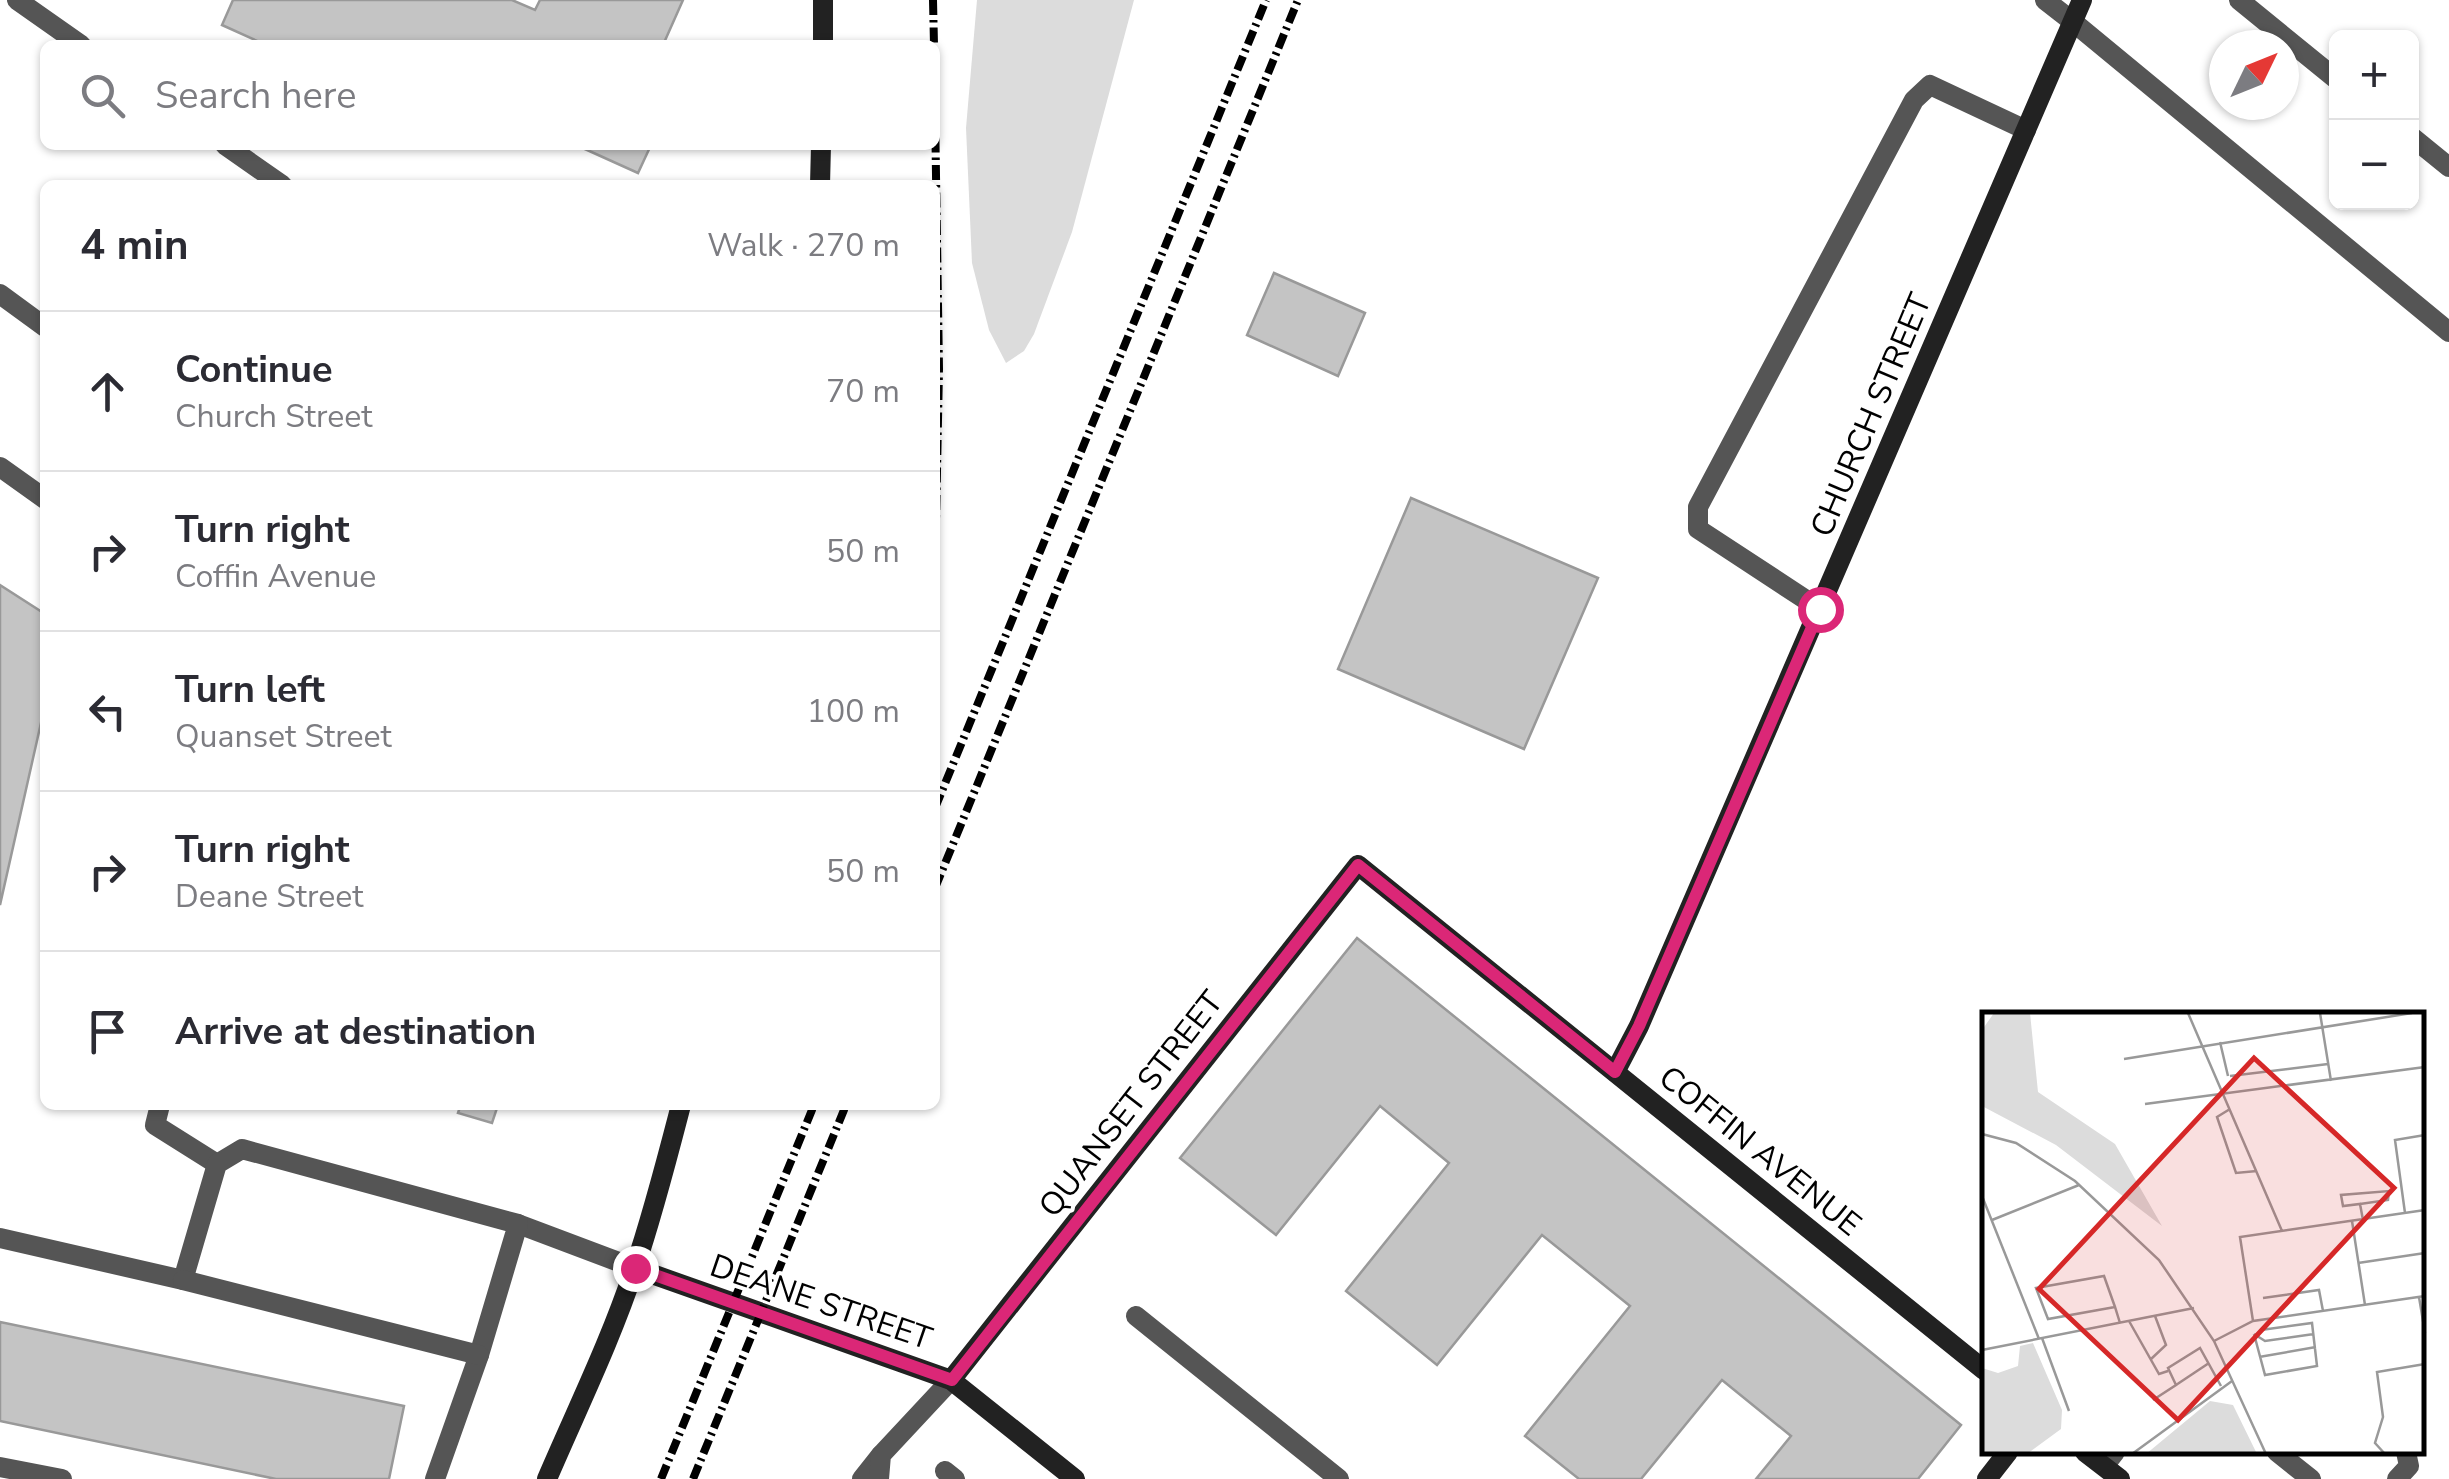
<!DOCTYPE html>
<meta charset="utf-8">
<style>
:root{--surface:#fff;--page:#f2f2f3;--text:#2b2b33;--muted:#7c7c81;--line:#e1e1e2}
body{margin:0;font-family:"Nunito Sans",sans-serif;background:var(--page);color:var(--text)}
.controls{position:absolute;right:30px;top:30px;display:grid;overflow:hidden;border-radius:15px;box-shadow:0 2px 8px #0004}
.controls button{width:90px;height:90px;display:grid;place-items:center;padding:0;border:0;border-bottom:2px solid var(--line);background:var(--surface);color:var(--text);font:50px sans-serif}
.compass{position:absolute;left:2209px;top:30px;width:90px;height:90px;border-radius:50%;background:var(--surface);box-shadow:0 2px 8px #0004;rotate:47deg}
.stop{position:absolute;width:30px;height:30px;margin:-22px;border:8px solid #db2777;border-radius:50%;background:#fff}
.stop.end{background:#db2777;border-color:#fff;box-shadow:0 2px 10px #0008}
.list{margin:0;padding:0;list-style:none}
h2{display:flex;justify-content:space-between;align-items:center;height:130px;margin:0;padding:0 40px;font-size:42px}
h2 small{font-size:32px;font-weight:400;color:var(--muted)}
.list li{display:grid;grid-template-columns:65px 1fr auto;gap:30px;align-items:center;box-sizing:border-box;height:160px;padding:0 40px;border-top:2px solid var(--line)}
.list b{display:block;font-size:38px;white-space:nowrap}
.list p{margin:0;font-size:32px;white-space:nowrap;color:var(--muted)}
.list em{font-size:32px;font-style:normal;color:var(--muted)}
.icon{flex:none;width:55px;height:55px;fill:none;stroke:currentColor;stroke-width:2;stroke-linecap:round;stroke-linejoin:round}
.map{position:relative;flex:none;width:2449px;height:1479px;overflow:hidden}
.search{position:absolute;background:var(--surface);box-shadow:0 2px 8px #0004;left:40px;top:40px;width:900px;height:110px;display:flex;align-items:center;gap:25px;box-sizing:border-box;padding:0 35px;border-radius:15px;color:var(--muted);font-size:38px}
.panel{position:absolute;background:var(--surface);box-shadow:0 2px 8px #0004;left:40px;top:180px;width:900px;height:930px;border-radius:15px}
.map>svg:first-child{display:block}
.green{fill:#dcdcdc}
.building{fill:#c4c4c4;stroke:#999;stroke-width:2.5}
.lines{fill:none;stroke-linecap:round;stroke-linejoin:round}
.service{stroke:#555;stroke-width:20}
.minor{stroke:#555;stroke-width:20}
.secondary{stroke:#222;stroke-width:20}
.rail{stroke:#000;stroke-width:8;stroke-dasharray:15 5 2.5 5;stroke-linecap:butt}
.route{stroke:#db2777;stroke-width:12}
.labels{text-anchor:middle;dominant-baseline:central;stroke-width:8;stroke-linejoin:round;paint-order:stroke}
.street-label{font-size:32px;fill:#000;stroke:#fff}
.inset-road{fill:none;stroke:#999;stroke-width:2.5}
.view{fill:#d62828;fill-opacity:0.15;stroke:#d62828;stroke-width:5}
.inset-edge{fill:none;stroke:#000;stroke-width:5}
</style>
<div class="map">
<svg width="2449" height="1479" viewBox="0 0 2449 1479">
<rect width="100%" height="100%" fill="#fff"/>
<path class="green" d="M 977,0 L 1134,0 L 1072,232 L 1034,334 L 1024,351 L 1006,363 L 989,330 L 972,263 L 966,128 Z"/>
<g class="building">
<path d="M 233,0 L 512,0 L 535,10 L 540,0 L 683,0 L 663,45 L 357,45 L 350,42 L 349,45 L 266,45 L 222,25 Z"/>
<path d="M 576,145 L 651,145 L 638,173 Z"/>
<path d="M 1274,273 L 1365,313 L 1338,376 L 1247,335 Z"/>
<path d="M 1411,498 L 1598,578 L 1524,749 L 1338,669 Z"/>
<path d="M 0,585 L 45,614 L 45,705 L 0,905 Z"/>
<path d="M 1357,938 L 1961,1425 L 1918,1479 L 1756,1479 L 1791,1436 L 1722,1380 L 1641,1479 L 1579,1479 L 1525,1436 L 1630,1306 L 1542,1235 L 1437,1365 L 1346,1291 L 1449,1163 L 1380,1106 L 1276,1235 L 1180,1158 Z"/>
<path d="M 454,1105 L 498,1105 L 492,1123 L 458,1113 L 460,1107 Z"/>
<path d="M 0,1322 L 404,1406 L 389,1479 L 276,1479 L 0,1421 Z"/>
</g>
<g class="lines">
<g class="service">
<path d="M 17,0 L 81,45"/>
<path d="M 2045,0 L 2072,21"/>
<path d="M 2239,0 L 2336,79"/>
<path d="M 2412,137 L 2449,167"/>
<path d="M 225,145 L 282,185"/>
<path d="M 0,294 L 45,327"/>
<path d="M 1820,609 L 1698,529 L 1698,507 L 1914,100 L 1930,85 L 2026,130"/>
<path d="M 160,1105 L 155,1125 L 217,1164"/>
<path d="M 518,1224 L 635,1268"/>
<path d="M 0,1238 L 183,1280 L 217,1164 L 242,1149 L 518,1224 L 479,1355 L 435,1479"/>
<path d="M 183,1280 L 479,1355"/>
<path d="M 1136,1316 L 1339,1479"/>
<path d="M 2277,1452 L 2311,1479"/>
<path d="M 2104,1466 L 2115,1452"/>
<path d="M 0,1467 L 62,1479"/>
<path d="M 945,1471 L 955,1479"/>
<path d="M 862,1479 L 881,1455"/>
<path d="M 879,1479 L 881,1455 L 951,1380"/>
<path d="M 2397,1479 L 2409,1466 L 2406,1452"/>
</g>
<g class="minor">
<path d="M 2072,21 L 2449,332"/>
<path d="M 0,467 L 45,499"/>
</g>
<g class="secondary">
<path d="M 823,0 L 823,45"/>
<path d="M 820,185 L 821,145"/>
<path d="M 1615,1072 L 1639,1026 L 2082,0"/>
<path d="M 635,1268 L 951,1380 L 1075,1479"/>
<path d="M 951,1380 L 1358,865 L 1984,1370"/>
<path d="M 2085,1452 L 2120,1479"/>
<path d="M 547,1479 C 577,1409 611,1340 635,1267 C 653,1214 667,1159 681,1105"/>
<path d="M 1987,1479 L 2008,1452"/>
</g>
<g class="rail">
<path d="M 933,0 L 934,45"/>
<path d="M 935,110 L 939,369 L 935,573"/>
<path d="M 935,808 L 1266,0"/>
<path d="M 935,888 L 1298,0"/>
<path d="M 661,1479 L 814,1105"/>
<path d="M 693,1479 L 846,1105"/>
</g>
</g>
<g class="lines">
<path class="route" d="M 635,1268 L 952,1380 L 1358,865 L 1615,1072 L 1639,1026 L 1820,609"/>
</g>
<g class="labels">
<g class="street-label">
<text transform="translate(1871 415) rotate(-67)">CHURCH STREET</text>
<text transform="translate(1131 1104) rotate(-52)">QUANSET STREET</text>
<text transform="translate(1760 1151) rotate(39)">COFFIN AVENUE</text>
<text transform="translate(821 1302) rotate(19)">DEANE STREET</text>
</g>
</g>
<g transform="translate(1982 1012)">
<rect width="442" height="442" fill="#fff"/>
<path d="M 12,1 L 48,1 L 56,80 L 133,132 L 180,214 L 74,133 L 0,94 L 0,18 ZM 51,331 L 80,398 L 79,417 L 45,442 L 2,442 L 0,356 L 16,361 L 36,354 L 38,334 ZM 228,389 L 251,393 L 275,442 L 164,442 Z" fill="#dcdcdc"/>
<path class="inset-road" d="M 206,1 L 300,219M 338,1 L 349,69M 238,30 L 246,64M 142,47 L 430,1M 248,64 L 346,52M 163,92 L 443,55M 248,97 L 235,105 L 254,161 L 275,159M 0,122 L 34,131 L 93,169 L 177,248 L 232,329 L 284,442M 0,184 L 57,327M 378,192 L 406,188 L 407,179 L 359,183 L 361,194 L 378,192 L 381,208M 423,201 L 413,128 L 443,123M 10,208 L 97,173M 370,209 L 383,293M 376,251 L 443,241M 437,285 L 443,321M 281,286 L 337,278 L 341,299M 133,295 L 66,307 L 54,276 L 122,264 L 133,295 L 138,311M 147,309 L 177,362 L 186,359M 271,309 L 258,225 L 443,198M 272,322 L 283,363 L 335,354 L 330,311 L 279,318M 272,322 L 283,329 L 332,322M 60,326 L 87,399M 232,329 L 271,309 L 443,284M 0,338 L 212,296M 277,345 L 334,335M 168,348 L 184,333 L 173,304M 194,373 L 227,351M 171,388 L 194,373 L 186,356 L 218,336 L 239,374M 150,442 L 250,369M 403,442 L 393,431 L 401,405 L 395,360 L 443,352"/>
<path class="view" d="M 272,46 L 412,176 L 196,408 L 57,277 Z"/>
<rect width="442" height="442" class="inset-edge"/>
</g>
</svg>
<div class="controls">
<button>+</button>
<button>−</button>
</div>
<svg class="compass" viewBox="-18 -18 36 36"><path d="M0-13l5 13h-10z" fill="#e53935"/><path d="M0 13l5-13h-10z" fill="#7c7c81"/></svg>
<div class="stop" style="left:1820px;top:609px"></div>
<div class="stop end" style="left:635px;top:1268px"></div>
<div class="search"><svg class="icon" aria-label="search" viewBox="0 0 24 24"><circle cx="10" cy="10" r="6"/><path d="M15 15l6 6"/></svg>Search here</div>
<section class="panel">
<h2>4 min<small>Walk · 270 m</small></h2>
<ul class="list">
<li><svg class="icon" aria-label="ahead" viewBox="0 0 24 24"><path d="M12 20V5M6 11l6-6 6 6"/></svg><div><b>Continue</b><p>Church Street</p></div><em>70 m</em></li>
<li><svg class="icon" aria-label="right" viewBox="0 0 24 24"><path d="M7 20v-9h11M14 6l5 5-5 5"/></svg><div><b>Turn right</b><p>Coffin Avenue</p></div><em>50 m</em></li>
<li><svg class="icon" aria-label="left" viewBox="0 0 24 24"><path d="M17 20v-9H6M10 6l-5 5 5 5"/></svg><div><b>Turn left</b><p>Quanset Street</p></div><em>100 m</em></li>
<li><svg class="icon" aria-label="right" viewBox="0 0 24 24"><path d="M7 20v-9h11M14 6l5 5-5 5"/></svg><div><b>Turn right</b><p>Deane Street</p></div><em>50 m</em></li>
<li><svg class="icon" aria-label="arrive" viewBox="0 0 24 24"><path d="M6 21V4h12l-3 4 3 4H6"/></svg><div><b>Arrive at destination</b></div></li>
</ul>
</section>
</div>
